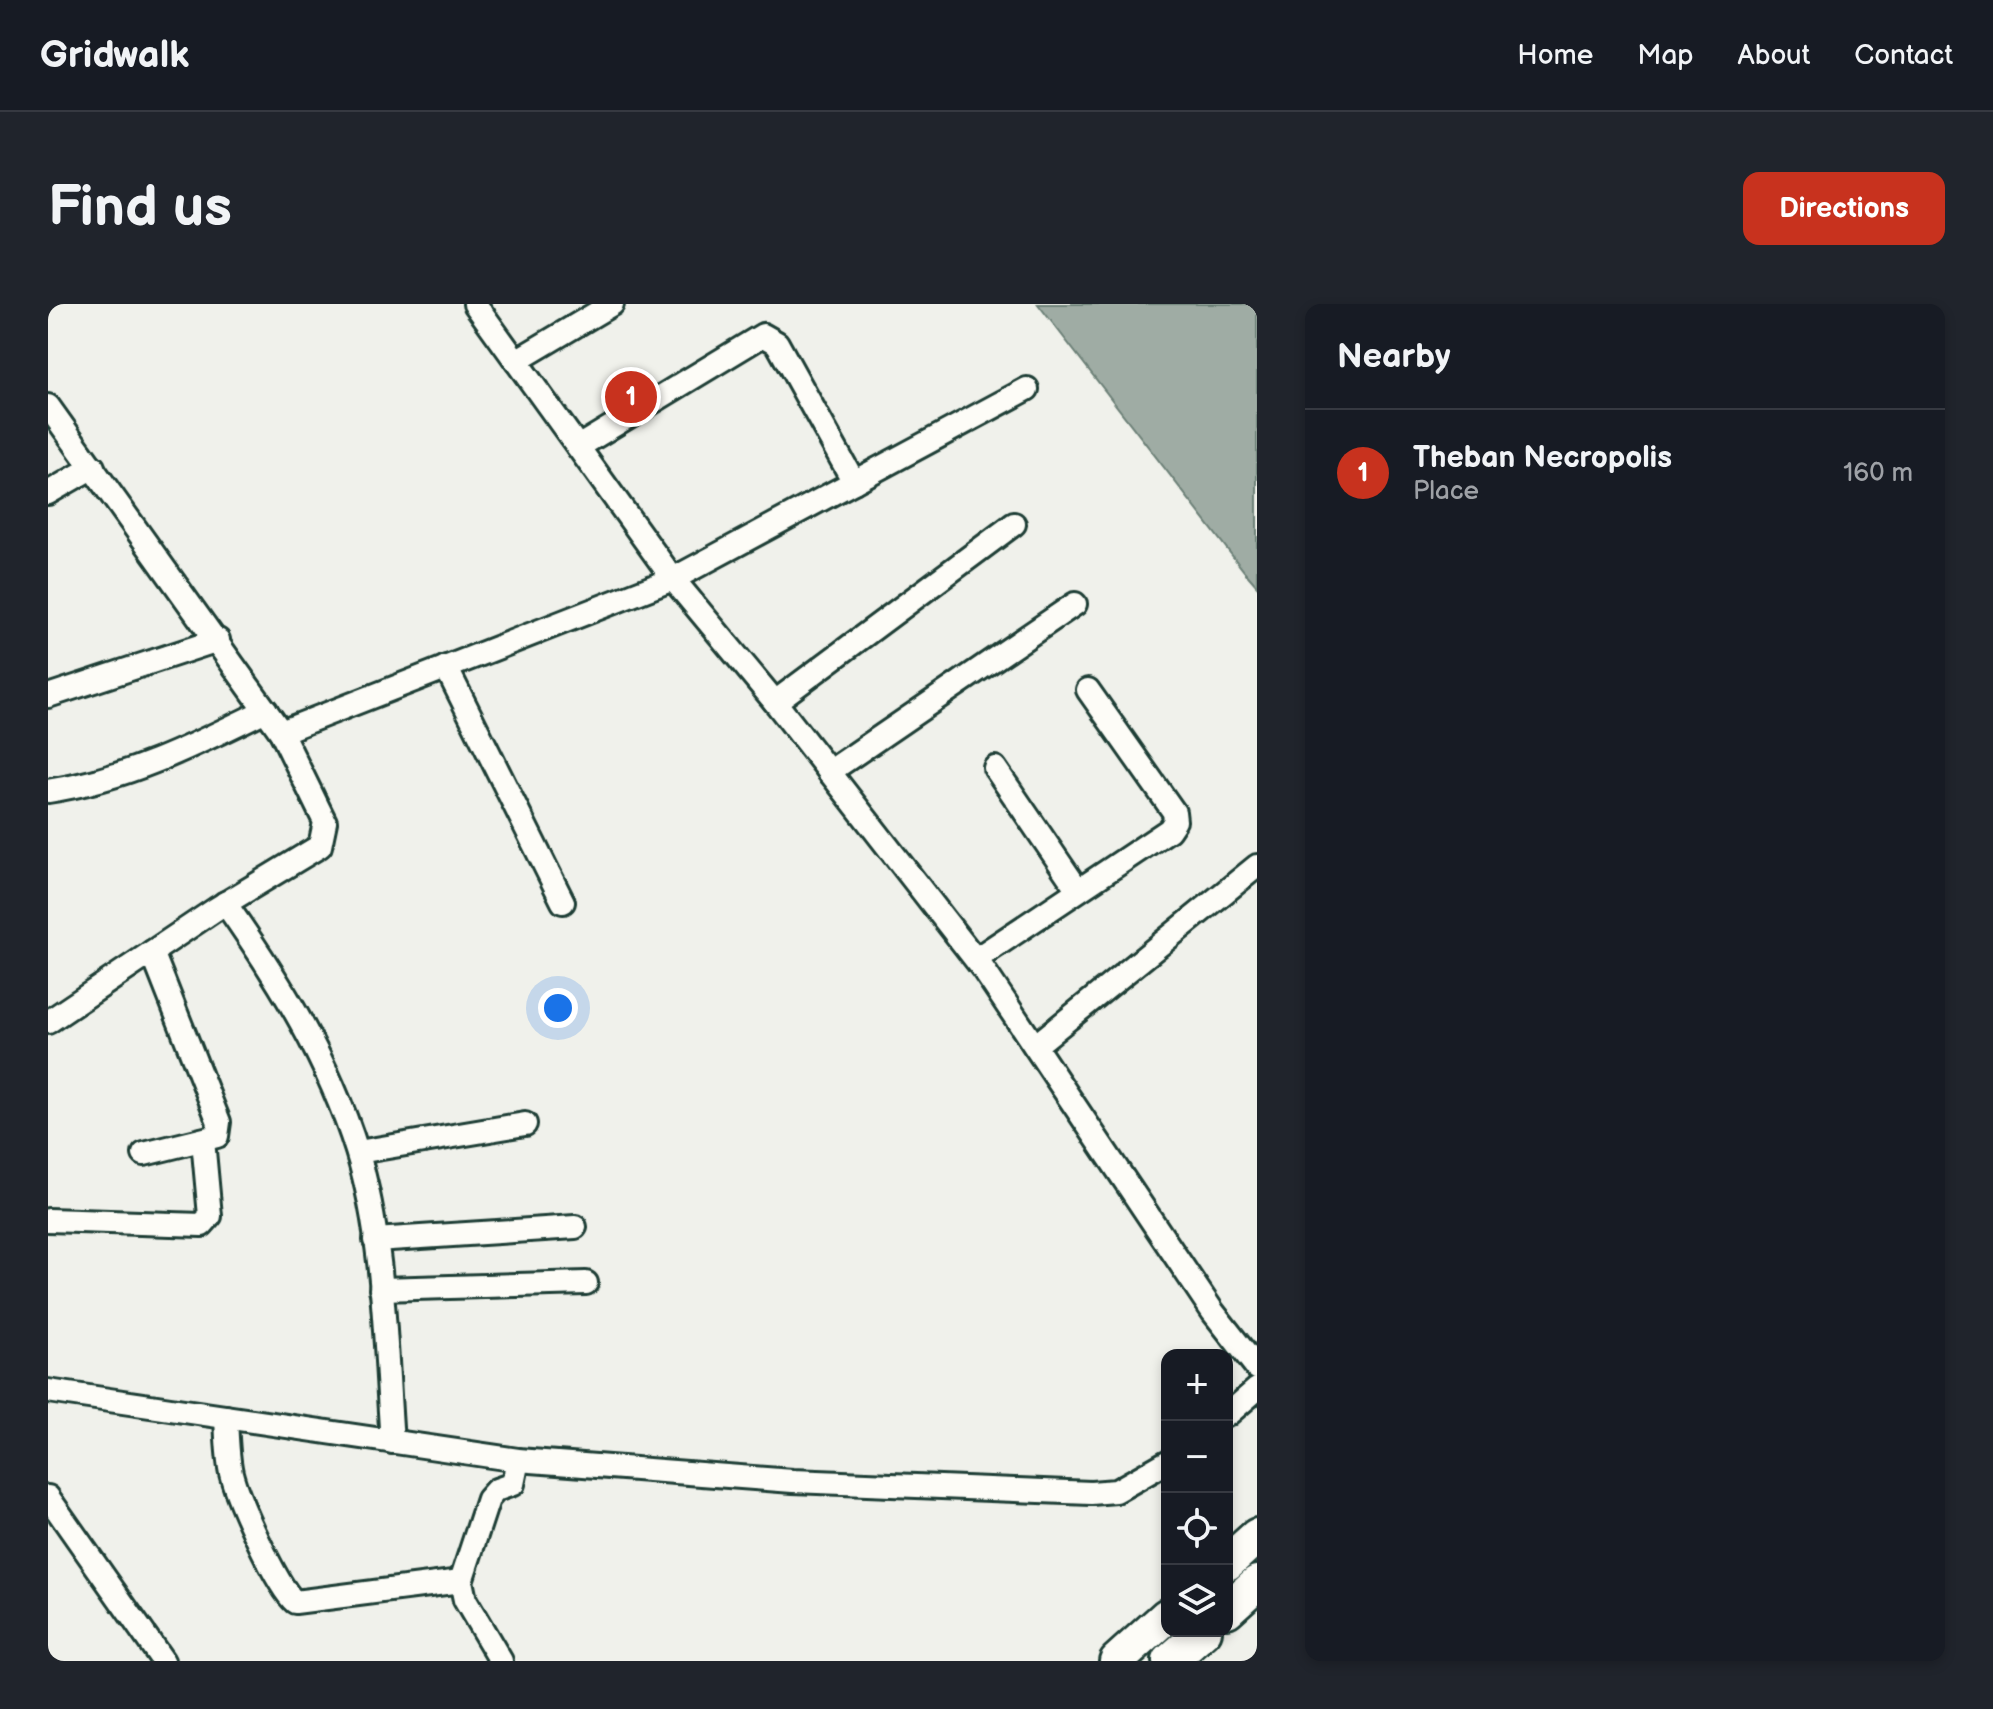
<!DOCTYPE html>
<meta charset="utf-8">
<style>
:root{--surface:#171b24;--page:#20242c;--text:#f1f3f6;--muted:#9ea1a6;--line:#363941;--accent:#c8321e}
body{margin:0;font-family:"Balsamiq Sans",sans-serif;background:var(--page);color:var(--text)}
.controls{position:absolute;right:24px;bottom:24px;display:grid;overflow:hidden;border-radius:16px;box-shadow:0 4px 12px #0003}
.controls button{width:72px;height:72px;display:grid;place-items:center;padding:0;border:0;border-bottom:2px solid var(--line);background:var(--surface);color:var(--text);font:40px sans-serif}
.you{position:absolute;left:510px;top:704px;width:28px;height:28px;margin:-20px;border:6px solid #fff;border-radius:50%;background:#1a73e8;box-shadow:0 0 0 12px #1a73e833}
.badge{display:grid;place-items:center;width:52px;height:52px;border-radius:50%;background:var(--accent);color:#fff;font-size:26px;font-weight:700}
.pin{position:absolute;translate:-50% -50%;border:4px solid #fff;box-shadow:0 2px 8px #0006}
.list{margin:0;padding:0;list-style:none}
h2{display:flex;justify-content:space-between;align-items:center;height:104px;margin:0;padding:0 32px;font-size:34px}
h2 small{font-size:26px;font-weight:400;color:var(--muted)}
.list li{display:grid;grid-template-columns:52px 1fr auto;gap:24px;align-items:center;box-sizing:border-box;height:128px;padding:0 32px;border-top:2px solid var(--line)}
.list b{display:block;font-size:30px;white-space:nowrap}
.list p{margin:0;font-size:26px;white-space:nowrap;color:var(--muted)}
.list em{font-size:26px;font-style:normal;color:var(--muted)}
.icon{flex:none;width:44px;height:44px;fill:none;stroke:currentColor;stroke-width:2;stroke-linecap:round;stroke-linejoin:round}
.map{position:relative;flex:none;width:1209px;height:1357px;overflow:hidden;border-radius:16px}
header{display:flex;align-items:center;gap:48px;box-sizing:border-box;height:112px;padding:0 40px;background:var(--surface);border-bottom:2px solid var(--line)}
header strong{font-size:38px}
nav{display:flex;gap:44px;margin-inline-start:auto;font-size:28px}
.intro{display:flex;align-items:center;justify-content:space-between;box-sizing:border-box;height:192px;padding:0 48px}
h1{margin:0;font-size:56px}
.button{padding:20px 36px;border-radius:16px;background:var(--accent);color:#fff;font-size:28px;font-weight:700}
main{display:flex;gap:48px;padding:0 48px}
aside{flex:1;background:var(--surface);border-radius:16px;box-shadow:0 4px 12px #0003}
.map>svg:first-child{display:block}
.water{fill:#9faca4;stroke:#6c8077;stroke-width:2}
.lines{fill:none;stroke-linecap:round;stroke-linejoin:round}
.street-casing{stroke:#1f3d34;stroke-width:28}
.primary-casing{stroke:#1f3d34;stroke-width:40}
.street{stroke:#fdfcf7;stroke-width:22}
.primary{stroke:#fdfcf7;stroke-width:34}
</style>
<header>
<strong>Gridwalk</strong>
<nav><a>Home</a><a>Map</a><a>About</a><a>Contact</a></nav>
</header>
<div class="intro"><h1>Find us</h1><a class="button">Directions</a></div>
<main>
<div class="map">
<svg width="1209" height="1357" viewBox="0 0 1209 1357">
<rect width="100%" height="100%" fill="#f0f1eb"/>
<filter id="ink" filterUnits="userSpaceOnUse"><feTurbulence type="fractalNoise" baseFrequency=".0125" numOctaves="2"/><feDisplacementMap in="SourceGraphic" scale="16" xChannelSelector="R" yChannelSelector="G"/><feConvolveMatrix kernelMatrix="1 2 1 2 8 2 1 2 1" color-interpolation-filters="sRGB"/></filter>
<g filter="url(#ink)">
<path class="water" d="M 990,0 L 1209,0 L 1209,282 L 1196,267 Z"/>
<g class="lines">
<g class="street-casing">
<g id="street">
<path d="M 427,0 L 625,275 L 727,398 L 935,665 L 1165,1008 L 1209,1064"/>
<path d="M 468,57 L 564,0"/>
<path d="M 0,102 L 233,428 L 277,518 L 272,542 L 168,605 L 0,718"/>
<path d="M 530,143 L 715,31 L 729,39 L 806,178"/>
<path d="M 0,189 L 45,163"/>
<path d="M 398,363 L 515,598"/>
<path d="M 0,392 L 170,336"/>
<path d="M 727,398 L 966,220"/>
<path d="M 233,428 L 625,275 L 979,85"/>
<path d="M 947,464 L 1030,586"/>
<path d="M 781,468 L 1027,300"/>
<path d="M 0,487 C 80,475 147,441 218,406"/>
<path d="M 177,599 C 232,677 280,755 309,847 C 337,937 337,1044 344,1138"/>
<path d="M 928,655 L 1121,526 L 1127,517 L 1126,508 L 1040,386"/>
<path d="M 987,742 L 1209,562"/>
<path d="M 310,848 L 477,820"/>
<path d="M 96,850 L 169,832 L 171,818 L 104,648"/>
<path d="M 0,916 L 154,921 L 162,912 L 155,836"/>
<path d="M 327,936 L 527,923"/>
<path d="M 333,985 L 538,979"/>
<path d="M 0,1087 L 470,1156 L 745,1177 L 1043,1189 L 1068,1187 L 1119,1158"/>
<path d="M 1179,1111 L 1209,1085"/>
<path d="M 178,1113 C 179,1132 179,1151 183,1169 C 189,1194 229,1283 247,1298 L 413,1277"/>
<path d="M 0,1193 L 115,1357"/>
<path d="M 453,1357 L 417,1296 L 413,1277 L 440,1195 L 448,1186 L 465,1180 L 470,1156"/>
</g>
</g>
<g class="primary-casing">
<g id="primary">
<path d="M 1179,1259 L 1209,1232"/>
<path d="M 1179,1306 L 1209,1279"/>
<path d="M 1069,1357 L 1119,1312"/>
<path d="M 1122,1357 L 1156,1327"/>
</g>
</g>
<use href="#street" class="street"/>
<use href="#primary" class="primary"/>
</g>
</g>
</svg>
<div class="controls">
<button>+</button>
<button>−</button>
<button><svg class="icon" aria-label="locate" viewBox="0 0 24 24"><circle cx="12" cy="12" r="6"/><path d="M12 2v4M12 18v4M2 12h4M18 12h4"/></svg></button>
<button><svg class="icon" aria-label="layers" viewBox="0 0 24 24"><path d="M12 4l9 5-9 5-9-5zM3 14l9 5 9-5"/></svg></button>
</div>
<div class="you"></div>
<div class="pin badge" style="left:583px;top:93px">1</div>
</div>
<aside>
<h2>Nearby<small></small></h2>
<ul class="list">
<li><span class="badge">1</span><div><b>Theban Necropolis</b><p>Place</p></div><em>160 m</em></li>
</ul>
</aside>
</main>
